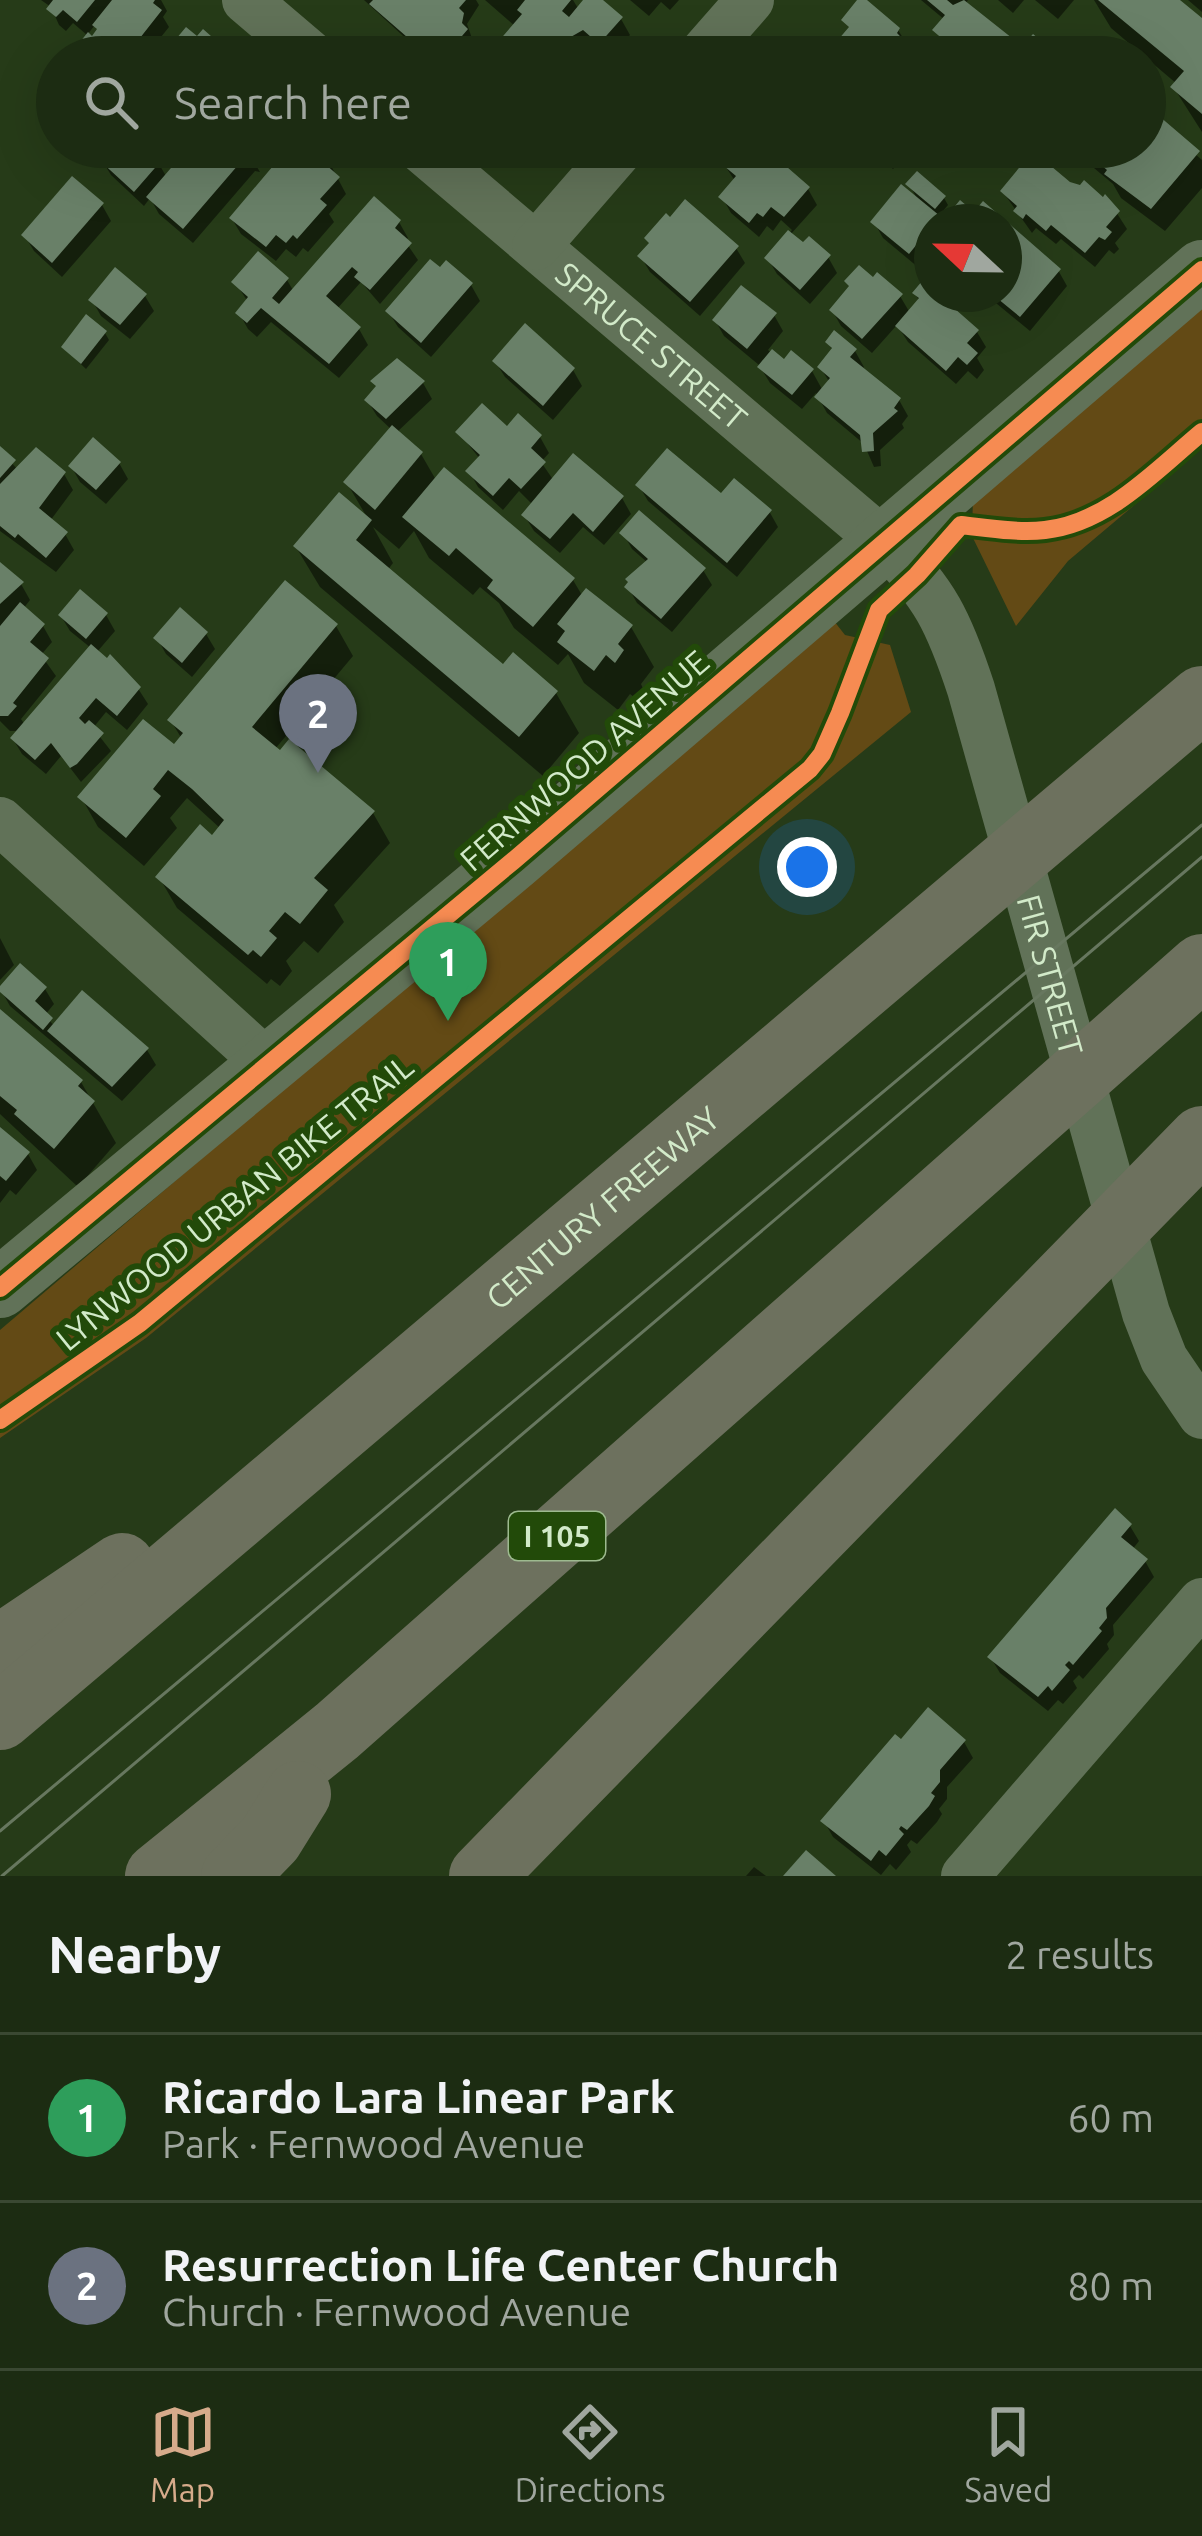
<!DOCTYPE html>
<meta charset="utf-8">
<style>
:root{--surface:#1c2c12;--page:#25341b;--text:#f1f3f6;--muted:#a0a79f;--line:#3a4832;--accent:#d6ab8b}
body{margin:0;font-family:Ubuntu,sans-serif;background:var(--page);color:var(--text)}
.compass{position:absolute;left:914px;top:204px;width:108px;height:108px;border-radius:50%;background:var(--surface);box-shadow:0 12px 48px #0002;rotate:292deg}
.you{position:absolute;left:807px;top:867px;width:42px;height:42px;margin:-30px;border:9px solid #fff;border-radius:50%;background:#1a73e8;box-shadow:0 0 0 18px #1a73e833}
.badge{display:grid;place-items:center;width:78px;height:78px;border-radius:50%;background:var(--accent);color:#fff;font-size:39px;font-weight:700}
.pin{position:absolute;translate:-50% -99px;filter:drop-shadow(0 3px 6px #0008)}
.pin::after{content:'';position:absolute;top:63px;width:42px;height:36px;background:inherit;clip-path:polygon(0 0,100% 0,50% 100%)}
.list{margin:0;padding:0;list-style:none}
h2{display:flex;justify-content:space-between;align-items:center;height:156px;margin:0;padding:0 48px;font-size:51px}
h2 small{font-size:39px;font-weight:400;color:var(--muted)}
.list li{display:grid;grid-template-columns:78px 1fr auto;gap:36px;align-items:center;box-sizing:border-box;height:168px;padding:0 48px;border-top:3px solid var(--line)}
.list b{display:block;font-size:45px;white-space:nowrap}
.list p{margin:0;font-size:39px;white-space:nowrap;color:var(--muted)}
.list em{font-size:39px;font-style:normal;color:var(--muted)}
.icon{flex:none;width:66px;height:66px;fill:none;stroke:currentColor;stroke-width:2;stroke-linecap:round;stroke-linejoin:round}
.map{position:relative;flex:none;width:1202px;height:1876px;overflow:hidden}
.search{position:absolute;background:var(--surface);box-shadow:0 12px 48px #0002;left:36px;right:36px;top:36px;height:132px;display:flex;align-items:center;gap:30px;box-sizing:border-box;padding:0 42px;border-radius:66px;color:var(--muted);font-size:45px}
.sheet{height:492px;background:var(--surface)}
nav{display:flex;justify-content:space-around;align-items:center;box-sizing:border-box;height:168px;border-top:3px solid var(--line);background:var(--surface);font-size:33px;color:var(--muted)}
nav a{display:grid;justify-items:center;gap:6px}
nav .on{color:var(--accent)}
.map>svg:first-child{display:block}
.green{fill:#634a15}
.shadow{fill:#0007}
.building{fill:#698068}
.lines{fill:none;stroke-linecap:round;stroke-linejoin:round}
.minor{stroke:#617258;stroke-width:48}
.tertiary{stroke:#617258;stroke-width:60}
.motorway{stroke:#6d715e;stroke-width:66}
.tram{stroke:#67775f;stroke-width:3}
.cycleway-casing{stroke:#224a09;stroke-width:26}
.cycleway{stroke:#f68b52;stroke-width:18}
.labels{text-anchor:middle;dominant-baseline:central;stroke-width:12;stroke-linejoin:round;paint-order:stroke}
.shield{fill:#224a09;stroke:#9dba8f;stroke-width:3}
.shield-label{font-size:30px;font-weight:bold;fill:#d2eac9}
.street-label{font-size:33px;fill:#d2eac9;stroke:#224a09}
</style>
<div class="map">
<svg width="1202" height="1876" viewBox="0 0 1202 1876">
<rect width="100%" height="100%" fill="#263b18"/>
<g class="green">
<path d="M 1202,303 L 1202,448 L 1068,561 L 1016,626 L 972,536 L 973,497 Z"/>
<path d="M 834,621 L 845,635 L 890,645 L 911,712 L 146,1338 L 0,1438 L 0,1330 Z"/>
</g>
<g class="shadow">
<path d="M 41,0 L 161,0 L 167,11 L 163,17 L 169,27 L 145,57 L 74,57 L 99,31 L 95,25 L 87,35 L 73,23 L 66,31 L 59,25 L 51,7 Z"/>
<path d="M 364,0 L 476,0 L 479,5 L 467,24 L 475,47 L 466,57 L 426,57 Z"/>
<path d="M 485,0 L 573,0 L 579,10 L 587,0 L 598,0 L 621,19 L 630,35 L 611,57 L 594,45 L 576,57 L 492,57 L 516,27 Z"/>
<path d="M 630,0 L 679,0 L 670,10 L 661,2 L 649,16 Z"/>
<path d="M 861,0 L 898,30 L 915,57 L 831,57 L 851,30 L 845,20 Z"/>
<path d="M 921,0 L 968,0 L 965,4 L 1015,44 L 1020,54 L 1055,57 L 948,57 L 952,53 L 936,31 L 945,20 Z"/>
<path d="M 998,0 L 1024,0 L 1013,13 Z"/>
<path d="M 1035,0 L 1074,0 L 1058,19 Z"/>
<path d="M 1094,0 L 1176,0 L 1202,22 L 1202,132 L 1174,88 L 1177,84 L 1111,28 Z"/>
<path d="M 1188,0 L 1202,0 L 1202,12 Z"/>
<path d="M 1145,111 L 1202,160 L 1202,188 L 1165,231 L 1121,198 L 1113,184 L 1069,147 L 1145,147 Z"/>
<path d="M 121,147 L 140,147 L 158,162 L 167,178 L 193,147 L 275,147 L 257,167 L 260,172 L 255,171 L 193,243 L 159,214 L 150,198 L 144,206 L 111,175 L 102,160 L 114,155 Z"/>
<path d="M 278,147 L 313,147 L 328,160 L 346,194 L 329,214 L 334,222 L 308,252 L 303,248 L 296,257 L 286,249 L 276,261 L 241,234 L 232,219 L 286,155 Z"/>
<path d="M 734,147 L 759,147 L 808,189 L 817,205 L 790,235 L 828,257 L 837,273 L 810,304 L 777,274 L 768,259 L 792,230 L 781,220 L 773,231 L 767,226 L 759,237 L 731,213 L 722,197 L 735,181 L 722,161 Z"/>
<path d="M 784,147 L 824,147 L 807,167 Z"/>
<path d="M 870,147 L 914,147 L 893,169 Z"/>
<path d="M 909,184 L 944,198 L 948,205 L 937,218 L 940,222 L 932,222 L 932,252 L 919,268 L 883,238 L 874,222 L 919,202 Z"/>
<path d="M 1069,184 L 1081,188 L 1084,184 L 1109,201 L 1127,229 L 1115,243 L 1119,249 L 1114,254 L 1109,250 L 1095,267 L 1061,239 L 1056,244 L 1036,228 L 1032,233 L 1003,192 Z"/>
<path d="M 102,205 L 111,221 L 62,277 L 34,251 L 25,236 Z"/>
<path d="M 399,222 L 408,238 L 405,241 L 418,260 L 380,304 L 361,282 L 337,309 L 359,329 L 368,345 L 339,378 L 271,322 L 257,337 L 248,329 L 239,313 L 248,302 L 235,282 L 287,280 L 294,292 Z"/>
<path d="M 1004,223 L 1058,270 L 1067,286 L 1030,331 L 985,294 L 1004,294 Z"/>
<path d="M 736,248 L 745,263 L 700,316 L 650,272 L 641,257 Z"/>
<path d="M 440,271 L 471,285 L 480,301 L 431,357 L 398,327 L 388,311 Z"/>
<path d="M 932,292 L 977,332 L 986,347 L 977,358 L 984,370 L 977,379 L 968,371 L 956,384 L 908,342 L 897,325 L 872,353 L 841,326 L 832,310 L 900,296 L 910,313 L 920,301 L 915,294 Z"/>
<path d="M 145,296 L 154,311 L 130,339 L 101,316 L 92,300 Z"/>
<path d="M 774,315 L 783,331 L 768,350 L 784,363 L 812,371 L 823,391 L 830,383 L 820,367 L 833,351 L 828,342 L 855,351 L 864,367 L 861,370 L 899,400 L 908,416 L 902,424 L 904,428 L 880,450 L 881,466 L 874,467 L 864,444 L 827,413 L 816,393 L 802,409 L 770,383 L 759,365 L 724,336 L 715,320 Z"/>
<path d="M 525,327 L 573,370 L 582,386 L 553,420 L 505,377 L 495,361 Z"/>
<path d="M 105,333 L 109,340 L 86,369 L 64,348 Z"/>
<path d="M 397,362 L 423,383 L 432,399 L 396,433 L 421,454 L 436,480 L 573,580 L 583,597 L 631,627 L 654,667 L 641,684 L 645,693 L 639,701 L 630,694 L 618,710 L 584,683 L 568,654 L 558,665 L 514,628 L 499,603 L 480,587 L 473,595 L 429,558 L 414,531 L 399,549 L 373,527 L 393,563 L 387,571 L 503,669 L 556,693 L 579,733 L 543,776 L 320,587 L 296,547 L 368,519 L 347,483 L 392,430 L 377,416 L 367,400 Z"/>
<path d="M 518,418 L 540,437 L 549,453 L 541,462 L 554,481 L 622,498 L 631,514 L 604,545 L 583,527 L 560,553 L 534,531 L 524,515 L 533,505 L 519,491 L 503,510 L 478,487 L 469,471 L 480,459 L 459,433 L 507,430 Z"/>
<path d="M 0,450 L 18,470 L 64,474 L 73,490 L 50,521 L 65,534 L 74,550 L 56,572 L 0,531 Z"/>
<path d="M 119,463 L 128,479 L 106,504 L 80,482 L 71,466 Z"/>
<path d="M 639,486 L 722,497 L 769,511 L 778,527 L 737,577 L 648,501 Z"/>
<path d="M 623,533 L 703,570 L 712,585 L 672,632 L 637,603 L 628,587 L 648,563 L 632,549 Z"/>
<path d="M 0,570 L 21,584 L 30,600 L 23,609 L 43,626 L 52,642 L 41,655 L 56,676 L 21,719 L 25,725 L 91,648 L 70,631 L 61,616 L 106,615 L 115,631 L 97,652 L 130,676 L 148,704 L 127,730 L 106,712 L 93,728 L 111,751 L 81,782 L 61,756 L 46,774 L 22,754 L 13,739 L 20,731 L 10,731 L 0,721 Z"/>
<path d="M 336,626 L 353,656 L 275,749 L 373,813 L 390,843 L 334,905 L 344,922 L 318,953 L 304,941 L 286,961 L 292,971 L 280,986 L 271,979 L 267,984 L 177,908 L 159,877 L 221,829 L 187,798 L 170,818 L 177,828 L 144,866 L 98,827 L 81,797 L 175,748 L 182,739 L 171,721 Z"/>
<path d="M 206,634 L 215,649 L 192,677 L 166,654 L 157,638 Z"/>
<path d="M 0,938 L 14,965 L 0,980 Z"/>
<path d="M 45,989 L 54,1004 L 45,1015 L 55,1027 L 147,1050 L 156,1065 L 122,1101 L 10,1006 L 1,990 Z"/>
<path d="M 0,1013 L 81,1082 L 116,1143 L 78,1187 L 0,1114 Z"/>
<path d="M 0,1131 L 28,1154 L 37,1170 L 16,1195 L 10,1190 L 0,1203 Z"/>
<path d="M 1130,1526 L 1139,1541 L 1132,1550 L 1145,1561 L 1154,1577 L 1113,1625 L 1114,1635 L 1107,1644 L 1109,1649 L 1083,1679 L 1079,1675 L 1073,1681 L 1077,1688 L 1063,1704 L 1058,1700 L 1048,1711 L 1000,1673 L 991,1658 Z"/>
<path d="M 964,1742 L 973,1758 L 947,1787 L 947,1799 L 939,1809 L 942,1814 L 937,1822 L 917,1844 L 911,1840 L 907,1845 L 911,1852 L 896,1870 L 890,1864 L 881,1875 L 833,1837 L 824,1821 L 902,1743 Z"/>
<path d="M 754,1867 L 766,1876 L 746,1876 Z"/>
</g>
<g class="building">
<path d="M 53,0 L 95,0 L 77,22 L 63,10 L 56,17 L 46,9 Z"/>
<path d="M 112,0 L 155,0 L 153,3 L 162,10 L 125,57 L 68,57 L 88,32 L 92,36 L 97,29 L 92,25 Z"/>
<path d="M 373,0 L 466,0 L 459,8 L 464,13 L 462,23 L 468,29 L 444,57 L 430,57 L 369,4 Z"/>
<path d="M 525,0 L 571,0 L 562,11 L 569,17 L 583,0 L 603,0 L 623,17 L 599,44 L 583,30 L 562,42 L 575,49 L 572,53 L 577,57 L 485,57 L 522,14 L 517,10 Z"/>
<path d="M 857,0 L 867,0 L 900,28 L 897,33 L 920,57 L 826,54 L 849,27 L 841,20 Z"/>
<path d="M 927,0 L 947,0 L 953,5 L 964,0 L 1017,42 L 1004,57 L 951,57 L 957,51 L 932,30 L 945,15 Z"/>
<path d="M 1098,0 L 1180,0 L 1202,18 L 1202,114 L 1170,87 L 1184,71 Z"/>
<path d="M 186,27 L 197,36 L 203,29 L 220,44 L 214,51 L 221,57 L 161,57 Z"/>
<path d="M 1033,34 L 1060,57 L 1013,57 Z"/>
<path d="M 1145,109 L 1149,113 L 1152,110 L 1200,151 L 1151,209 L 1104,174 L 1107,170 L 1080,147 L 1145,147 Z"/>
<path d="M 108,147 L 114,151 L 117,147 L 144,147 L 161,161 L 134,192 L 98,159 Z"/>
<path d="M 189,147 L 253,147 L 250,151 L 253,154 L 248,160 L 245,157 L 183,229 L 146,197 Z"/>
<path d="M 289,147 L 318,147 L 331,158 L 325,164 L 340,177 L 320,199 L 327,205 L 297,239 L 293,235 L 286,243 L 276,235 L 266,247 L 229,218 Z"/>
<path d="M 730,147 L 764,147 L 810,187 L 784,217 L 771,207 L 763,217 L 757,213 L 749,223 L 718,197 L 736,176 L 718,161 Z"/>
<path d="M 870,147 L 904,147 L 888,164 Z"/>
<path d="M 1033,151 L 1070,182 L 1080,185 L 1084,180 L 1103,197 L 1105,194 L 1120,211 L 1106,227 L 1112,232 L 1105,240 L 1099,237 L 1085,253 L 1051,225 L 1046,231 L 1026,214 L 1023,219 L 1013,211 L 1017,206 L 1000,191 Z"/>
<path d="M 917,171 L 946,196 L 935,209 L 905,184 Z"/>
<path d="M 72,176 L 104,203 L 52,263 L 21,235 Z"/>
<path d="M 901,184 L 940,216 L 909,254 L 870,222 Z"/>
<path d="M 374,196 L 401,220 L 395,228 L 412,243 L 370,290 L 354,277 L 358,272 L 352,267 L 326,296 L 361,327 L 329,364 L 261,308 L 247,323 L 235,313 L 248,297 L 231,282 L 258,251 L 289,278 L 272,298 L 279,304 Z"/>
<path d="M 685,199 L 739,246 L 690,302 L 637,256 L 649,243 L 644,238 L 666,213 L 670,217 Z"/>
<path d="M 960,200 L 974,212 L 983,201 L 1061,269 L 1020,317 L 992,294 L 1004,294 L 1004,222 L 942,222 Z"/>
<path d="M 788,230 L 803,242 L 809,236 L 831,255 L 800,290 L 764,258 Z"/>
<path d="M 430,259 L 440,267 L 446,260 L 473,283 L 421,343 L 385,311 Z"/>
<path d="M 859,265 L 873,277 L 877,272 L 903,294 L 862,339 L 829,310 L 849,286 L 844,281 Z"/>
<path d="M 115,267 L 147,294 L 120,325 L 88,300 Z"/>
<path d="M 923,280 L 932,288 L 932,294 L 938,294 L 979,330 L 967,343 L 978,353 L 967,365 L 958,357 L 946,371 L 895,326 L 919,298 L 912,293 Z"/>
<path d="M 741,285 L 777,313 L 747,349 L 712,320 Z"/>
<path d="M 86,314 L 107,331 L 81,364 L 61,347 Z"/>
<path d="M 525,323 L 575,368 L 543,406 L 492,361 Z"/>
<path d="M 834,330 L 857,349 L 850,357 L 901,398 L 894,408 L 898,411 L 873,433 L 874,451 L 862,452 L 860,435 L 814,397 L 830,378 L 817,367 L 832,348 L 825,342 Z"/>
<path d="M 772,349 L 784,359 L 791,350 L 814,369 L 792,395 L 757,367 Z"/>
<path d="M 397,358 L 425,381 L 386,419 L 364,400 L 376,386 L 370,381 Z"/>
<path d="M 482,403 L 507,426 L 518,413 L 542,435 L 531,448 L 546,462 L 521,489 L 509,478 L 493,496 L 465,471 L 480,455 L 455,432 Z"/>
<path d="M 392,425 L 423,452 L 375,510 L 343,482 Z"/>
<path d="M 93,437 L 121,462 L 96,490 L 68,466 Z"/>
<path d="M 0,446 L 16,460 L 0,478 Z"/>
<path d="M 36,447 L 66,472 L 39,508 L 68,532 L 46,558 L 18,534 L 15,538 L 0,526 L 0,484 Z"/>
<path d="M 667,448 L 721,493 L 734,478 L 772,510 L 727,563 L 635,485 Z"/>
<path d="M 573,453 L 624,496 L 593,532 L 573,513 L 550,539 L 521,515 Z"/>
<path d="M 444,467 L 575,578 L 533,627 L 487,588 L 493,580 L 456,548 L 449,556 L 402,517 Z"/>
<path d="M 339,492 L 372,520 L 356,540 L 503,664 L 513,652 L 558,691 L 519,737 L 293,546 Z"/>
<path d="M 639,510 L 706,568 L 661,619 L 624,587 L 628,582 L 625,579 L 648,559 L 619,533 Z"/>
<path d="M 0,562 L 24,582 L 0,604 Z"/>
<path d="M 285,580 L 338,624 L 252,727 L 280,750 L 289,739 L 375,811 L 314,878 L 328,890 L 300,924 L 285,912 L 269,931 L 277,938 L 261,957 L 253,950 L 248,955 L 155,877 L 200,824 L 212,835 L 224,820 L 192,789 L 168,770 L 153,789 L 161,796 L 126,838 L 77,797 L 143,719 L 174,744 L 183,733 L 167,720 Z"/>
<path d="M 586,588 L 633,625 L 618,644 L 624,650 L 615,663 L 606,655 L 594,671 L 557,642 L 565,631 L 557,624 Z"/>
<path d="M 80,589 L 108,613 L 86,639 L 58,615 Z"/>
<path d="M 20,602 L 45,624 L 30,642 L 49,658 L 13,703 L 17,706 L 8,716 L 0,716 L 0,626 Z"/>
<path d="M 180,607 L 208,632 L 182,663 L 153,638 Z"/>
<path d="M 91,644 L 107,658 L 110,654 L 141,687 L 117,716 L 96,698 L 79,718 L 85,724 L 89,720 L 104,733 L 77,764 L 70,768 L 51,743 L 35,760 L 10,738 Z"/>
<path d="M 20,963 L 47,987 L 35,1001 L 53,1018 L 43,1030 L 0,992 L 0,986 Z"/>
<path d="M 82,990 L 149,1048 L 112,1087 L 47,1031 Z"/>
<path d="M 0,1009 L 83,1080 L 78,1086 L 95,1101 L 54,1149 L 14,1114 L 17,1110 L 0,1096 Z"/>
<path d="M 0,1127 L 30,1152 L 6,1181 L 0,1176 Z"/>
<path d="M 1115,1508 L 1132,1524 L 1121,1537 L 1148,1559 L 1106,1608 L 1107,1618 L 1099,1628 L 1102,1631 L 1073,1665 L 1069,1661 L 1065,1665 L 1070,1670 L 1052,1691 L 1048,1686 L 1038,1697 L 987,1657 Z"/>
<path d="M 928,1707 L 966,1740 L 940,1770 L 940,1782 L 931,1793 L 935,1796 L 929,1806 L 907,1830 L 901,1826 L 899,1829 L 904,1834 L 886,1856 L 879,1850 L 871,1861 L 820,1821 L 895,1734 L 901,1739 Z"/>
<path d="M 806,1850 L 836,1876 L 783,1876 Z"/>
</g>
<g class="lines">
<g class="minor">
<path d="M 246,0 L 313,57"/>
<path d="M 700,57 L 750,0"/>
<path id="s1" d="M 419,147 L 885,543 C 935,593 949,622 971,689 L 1146,1313 L 1164,1359 L 1202,1415"/>
<path d="M 536,246 L 622,147"/>
<path d="M 0,821 L 268,1064"/>
<path d="M 965,1876 L 1202,1602"/>
</g>
<path class="tertiary" d="M 0,1288 L 513,861 L 1202,270"/>
<g class="motorway">
<path d="M 0,1648 L 122,1566"/>
<path id="s2" d="M 0,1717 L 1202,699"/>
<path d="M 158,1876 L 337,1731 L 1202,967"/>
<path d="M 234,1876 L 270,1839 L 298,1794"/>
<path d="M 482,1876 L 1202,1139"/>
</g>
<g class="tram">
<path d="M 0,1831 L 1202,825"/>
<path d="M 2,1876 L 1202,857"/>
</g>
<g class="cycleway-casing">
<g id="cycleway">
<path d="M 0,1288 L 513,861 L 1202,270"/>
<path d="M 0,1420 L 140,1323 L 810,769 L 822,754 L 840,713 L 879,610 L 917,575 L 961,525 C 988,528 1018,533 1045,530 C 1108,523 1155,471 1202,432"/>
</g>
</g>
<use href="#cycleway" class="cycleway"/>
</g>
<g class="labels">
<rect class="shield" x="509" y="1512" width="96" height="48" rx="9"/>
<g class="shield-label">
<text x="557" y="1536">I 105</text>
</g>
<g class="street-label">
<text stroke="none"><textPath href="#s1" startOffset="306">SPRUCE STREET</textPath></text>
<text transform="translate(584 760) rotate(-41)">FERNWOOD AVENUE</text>
<text stroke="none"><textPath href="#s1" startOffset="1080">FIR STREET</textPath></text>
<text transform="translate(234 1202) rotate(-39)">LYNWOOD URBAN BIKE TRAIL</text>
<text stroke="none"><textPath href="#s2" startOffset="789">CENTURY FREEWAY</textPath></text>
</g>
</g>
</svg>
<svg class="compass" viewBox="-18 -18 36 36"><path d="M0-13l5 13h-10z" fill="#e53935"/><path d="M0 13l5-13h-10z" fill="#a0a79f"/></svg>
<div class="you"></div>
<div class="pin badge" style="left:448px;top:1021px;background:#2e9e5b">1</div>
<div class="pin badge" style="left:318px;top:773px;background:#6b7280">2</div>
<div class="search"><svg class="icon" aria-label="search" viewBox="0 0 24 24"><circle cx="10" cy="10" r="6"/><path d="M15 15l6 6"/></svg>Search here</div>
</div>
<section class="sheet">
<h2>Nearby<small>2 results</small></h2>
<ul class="list">
<li><span class="badge" style="background:#2e9e5b">1</span><div><b>Ricardo Lara Linear Park</b><p>Park · Fernwood Avenue</p></div><em>60 m</em></li>
<li><span class="badge" style="background:#6b7280">2</span><div><b>Resurrection Life Center Church</b><p>Church · Fernwood Avenue</p></div><em>80 m</em></li>
</ul>
</section>
<nav>
<a class="on"><svg class="icon" aria-label="map" viewBox="0 0 24 24"><path d="M3 6l6-2 6 2 6-2v14l-6 2-6-2-6 2zM9 4v14M15 6v14"/></svg>Map</a>
<a><svg class="icon" aria-label="directions" viewBox="0 0 24 24"><path d="M12 3l9 9-9 9-9-9zM9 14v-3h6M13 9l2 2-2 2"/></svg>Directions</a>
<a><svg class="icon" aria-label="saved" viewBox="0 0 24 24"><path d="M7 4h10v16l-5-4-5 4z"/></svg>Saved</a>
</nav>
